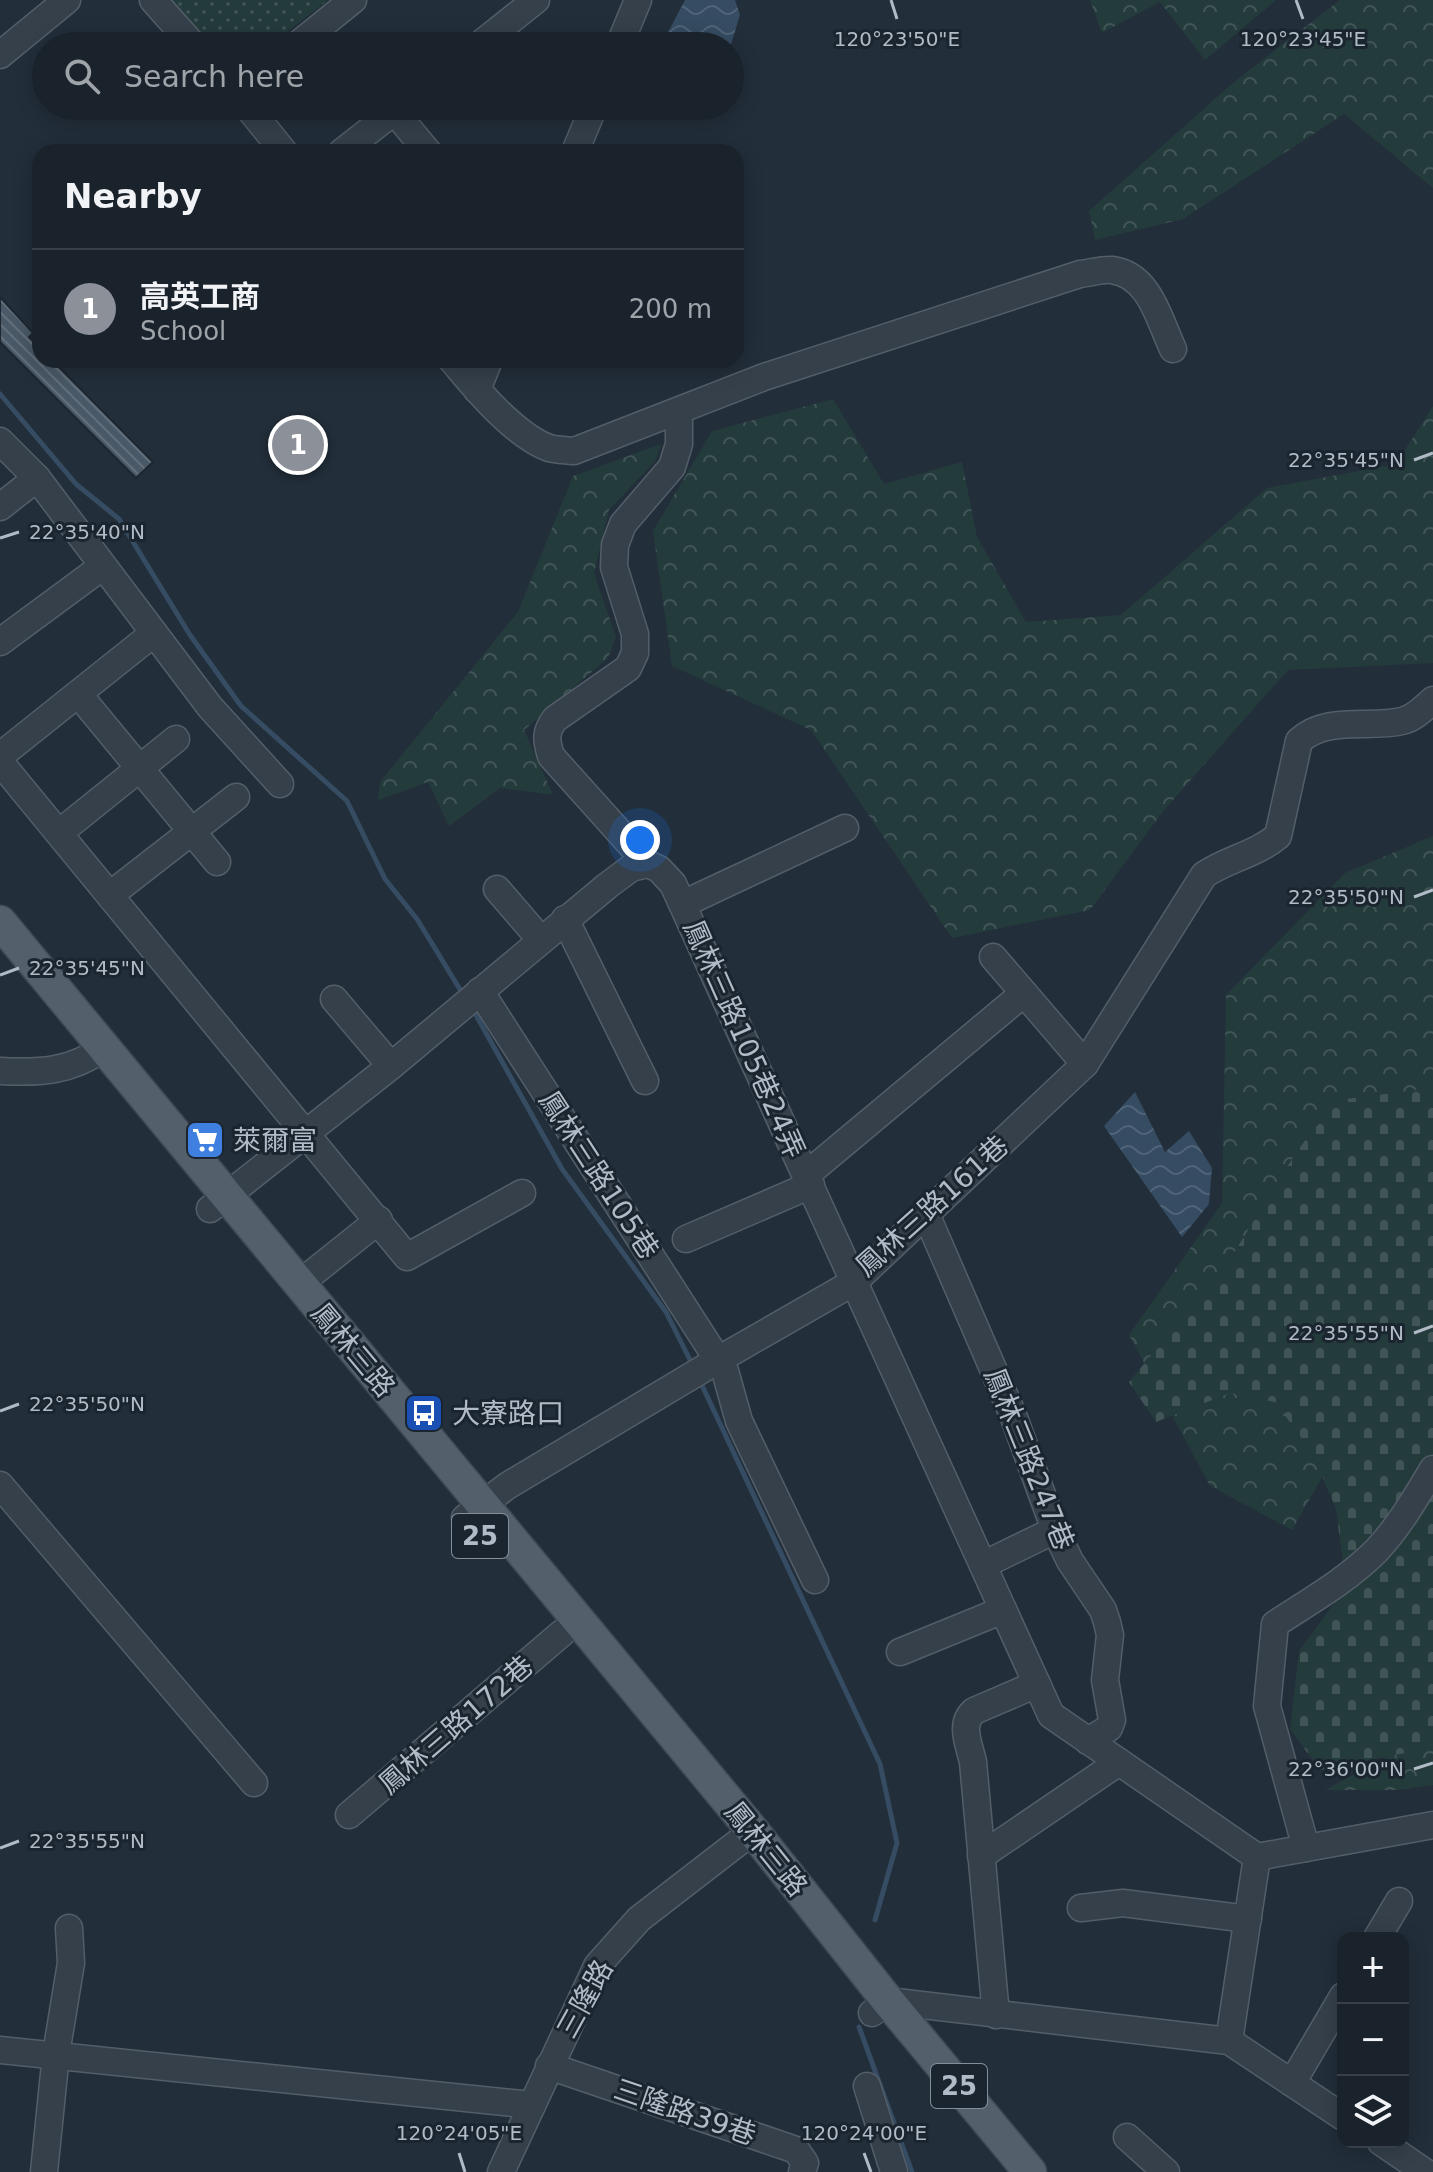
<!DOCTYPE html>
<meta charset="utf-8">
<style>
:root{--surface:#1a222c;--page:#232a34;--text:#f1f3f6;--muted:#9fa4a9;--line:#383f48;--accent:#8c9099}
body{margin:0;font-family:"DejaVu Sans","Noto Sans TC",sans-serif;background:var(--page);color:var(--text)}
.controls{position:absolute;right:24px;bottom:24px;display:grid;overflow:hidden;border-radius:16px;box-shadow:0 4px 20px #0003}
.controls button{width:72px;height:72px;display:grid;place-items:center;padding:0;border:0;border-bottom:2px solid var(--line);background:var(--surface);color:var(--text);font:40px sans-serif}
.you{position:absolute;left:640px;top:840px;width:28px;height:28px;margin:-20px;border:6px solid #fff;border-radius:50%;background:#1a73e8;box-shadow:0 0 0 12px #1a73e833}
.badge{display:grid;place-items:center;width:52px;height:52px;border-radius:50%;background:var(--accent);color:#fff;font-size:26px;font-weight:700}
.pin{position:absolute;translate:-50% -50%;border:4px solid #fff;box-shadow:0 2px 8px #0006}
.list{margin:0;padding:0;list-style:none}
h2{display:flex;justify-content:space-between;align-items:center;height:104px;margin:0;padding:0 32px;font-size:34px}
h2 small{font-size:26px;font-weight:400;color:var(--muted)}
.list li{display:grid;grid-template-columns:52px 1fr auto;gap:24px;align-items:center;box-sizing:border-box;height:120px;padding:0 32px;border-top:2px solid var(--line)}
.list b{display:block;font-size:30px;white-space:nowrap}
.list p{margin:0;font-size:26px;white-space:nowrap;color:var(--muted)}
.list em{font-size:26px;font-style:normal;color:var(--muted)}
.icon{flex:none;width:44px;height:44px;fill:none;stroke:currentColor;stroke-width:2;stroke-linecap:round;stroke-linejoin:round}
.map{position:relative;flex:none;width:1433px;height:2172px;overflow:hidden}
.search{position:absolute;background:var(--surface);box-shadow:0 4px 20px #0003;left:32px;top:32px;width:712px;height:88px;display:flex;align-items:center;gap:20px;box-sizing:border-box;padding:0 28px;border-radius:44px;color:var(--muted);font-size:30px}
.panel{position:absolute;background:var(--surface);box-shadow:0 4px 20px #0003;left:32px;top:144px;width:712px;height:224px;border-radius:24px}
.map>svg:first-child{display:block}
.forest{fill:url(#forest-crowns)}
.cemetery{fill:url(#cemetery-stones)}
.park{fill:url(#park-dots)}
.water{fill:url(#water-waves)}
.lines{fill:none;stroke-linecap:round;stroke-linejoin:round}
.stream{stroke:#354c62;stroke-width:5}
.building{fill:url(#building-back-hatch);stroke:#1d2731;stroke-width:2}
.minor-casing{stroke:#535e69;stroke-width:29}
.major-casing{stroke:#3f4954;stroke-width:35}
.minor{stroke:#35404b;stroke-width:26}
.major{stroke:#535f6b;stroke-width:32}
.ticks{fill:none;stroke:#b0bbc7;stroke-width:3}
.labels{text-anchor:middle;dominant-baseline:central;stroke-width:6;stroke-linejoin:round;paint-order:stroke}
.shield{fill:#1b252f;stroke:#838e99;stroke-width:2}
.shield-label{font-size:26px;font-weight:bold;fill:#b0bbc7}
.street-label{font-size:28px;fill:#b0bbc7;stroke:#1b252f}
.poi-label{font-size:28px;fill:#b0bbc7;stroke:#1b252f;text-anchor:start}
.ticks-label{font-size:20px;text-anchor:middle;fill:#b0bbc7;stroke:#1b252f;stroke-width:6;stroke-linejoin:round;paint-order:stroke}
</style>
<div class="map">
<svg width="1433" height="2172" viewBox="0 0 1433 2172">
<defs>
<pattern id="forest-crowns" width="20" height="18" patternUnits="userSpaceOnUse" patternTransform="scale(2)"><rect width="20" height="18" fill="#243b3c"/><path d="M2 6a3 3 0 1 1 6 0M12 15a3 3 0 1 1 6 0" fill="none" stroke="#415557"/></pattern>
<pattern id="cemetery-stones" width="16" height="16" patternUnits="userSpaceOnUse" patternTransform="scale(2)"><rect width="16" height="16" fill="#243b3c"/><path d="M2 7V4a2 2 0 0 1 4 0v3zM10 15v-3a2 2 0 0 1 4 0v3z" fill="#415557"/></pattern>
<pattern id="park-dots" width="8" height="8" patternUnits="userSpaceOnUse" patternTransform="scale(2)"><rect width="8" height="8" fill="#243b3c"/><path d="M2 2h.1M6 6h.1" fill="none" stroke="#415557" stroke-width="1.8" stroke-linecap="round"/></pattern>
<pattern id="water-waves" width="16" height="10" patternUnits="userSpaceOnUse" patternTransform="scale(2)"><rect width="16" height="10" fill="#354c62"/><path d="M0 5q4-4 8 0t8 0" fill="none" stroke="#506477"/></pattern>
<pattern id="building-back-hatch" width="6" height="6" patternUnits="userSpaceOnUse" patternTransform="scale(2)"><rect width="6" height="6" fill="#4a5967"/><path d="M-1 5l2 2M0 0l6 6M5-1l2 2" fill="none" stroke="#626f7b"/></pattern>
</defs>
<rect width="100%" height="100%" fill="#222e3a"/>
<g class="forest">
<path d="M 1090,0 L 1276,0 L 1205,60 L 1160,2 L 1102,33 Z"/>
<path d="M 1340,0 L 1433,0 L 1433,188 L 1344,114 L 1183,219 L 1095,240 L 1089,211 L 1234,82 Z"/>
<path d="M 833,399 L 884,484 L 962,462 L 977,537 L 1026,622 L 1121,615 L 1267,488 L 1396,464 L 1433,406 L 1433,663 L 1288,670 L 1164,810 L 1090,910 L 952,938 L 811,730 L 672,666 L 653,531 L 712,431 Z"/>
<path d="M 661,444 L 656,460 L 609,510 L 594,573 L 616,637 L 608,658 L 524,730 L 553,795 L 500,788 L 449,826 L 428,782 L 378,800 L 380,782 L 518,612 L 573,476 Z"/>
<path d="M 1433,836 L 1433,1156 L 1379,1377 L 1292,1530 L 1210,1486 L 1129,1335 L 1222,1203 L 1226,995 L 1345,873 Z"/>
<path d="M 1433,1733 L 1433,1785 L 1399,1790 L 1325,1790 Z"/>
</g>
<path class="cemetery" d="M 1433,1088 L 1433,1743 L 1415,1751 L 1320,1770 L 1290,1729 L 1299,1651 L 1346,1587 L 1336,1509 L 1312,1452 L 1275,1402 L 1230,1393 L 1156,1422 L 1129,1382 L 1229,1261 L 1297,1151 L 1338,1100 Z"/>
<path class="park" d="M 161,0 L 328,0 L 269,46 L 201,46 Z"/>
<g class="water">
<path d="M 685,0 L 735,0 L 740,15 L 731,44 L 677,46 L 665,38 Z"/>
<path d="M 1135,1092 L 1165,1152 L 1189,1131 L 1212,1168 L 1209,1204 L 1182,1237 L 1104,1126 Z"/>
</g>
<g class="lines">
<g class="stream">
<path d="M 0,394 L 76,484 L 119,519 L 190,635 L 241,706 L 347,801 L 385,879 L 417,919 L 464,996"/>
<path d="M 472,1008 L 562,1169 L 666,1312 L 693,1366"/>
<path d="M 699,1379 L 880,1764 L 897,1843 L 875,1920"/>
<path d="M 859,2027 L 912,2172"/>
</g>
</g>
<path class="building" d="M 0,297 L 33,333 L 29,337 L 40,348 L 40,360 L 52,360 L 153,462 L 136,478 L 0,342 Z"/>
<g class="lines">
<g class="minor-casing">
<g id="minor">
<path d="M 153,0 L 194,46"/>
<path d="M 296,46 L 353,0"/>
<path d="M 478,46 L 536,0"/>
<path d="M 619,46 L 638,0"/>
<path d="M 0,55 L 67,0"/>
<path d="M 247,106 L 284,152"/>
<path d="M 394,111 L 428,152"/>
<path d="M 342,152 L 401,106"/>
<path d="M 575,152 L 594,106"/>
<path d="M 452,360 C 475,388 515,436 549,448 C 556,450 566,450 574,451 L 764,377 L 1080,274 C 1090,273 1102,269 1112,270 C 1150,275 1159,320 1173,349"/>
<path d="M 477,390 L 489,360"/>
<path d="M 679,411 L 679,444 L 672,467 L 623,524 L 615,545 L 614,567 L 635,634 L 635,653 L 628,668 L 555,719 C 545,732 546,740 551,756 L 648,864 L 659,869 L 673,884 L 1051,1715 L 1257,1857"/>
<path d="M 0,441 L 37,478 L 210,707 L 280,784"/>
<path d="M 0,507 L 37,478"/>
<path d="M 0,642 L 103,566"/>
<path d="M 79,695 L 217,862"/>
<path d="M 0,756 L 154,633"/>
<path d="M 0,762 L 407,1257 L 522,1193"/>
<path d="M 59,833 L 176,739"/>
<path d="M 497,889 L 541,940"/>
<path d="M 110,895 L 236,797"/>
<path d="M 683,904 L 845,828"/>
<path d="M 565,919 L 645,1081"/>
<path d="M 993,957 L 1085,1064"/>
<path d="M 480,991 L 725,1371 L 739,1421 L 815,1580"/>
<path d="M 334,999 L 391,1066"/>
<path d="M 0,1071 C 40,1073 70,1072 104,1048"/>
<path d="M 806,1175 L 1024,993"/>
<path d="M 210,1209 L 391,1066 L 607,886 L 631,868 L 648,864"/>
<path d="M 926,1214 L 1013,1415 L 1055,1530 L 1070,1561 L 1103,1610 L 1107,1622 L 1110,1635 L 1105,1680 L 1112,1720 L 1109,1728 L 1088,1741"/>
<path d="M 686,1239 L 811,1185"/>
<path d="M 299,1284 L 379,1220"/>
<path d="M 0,1485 L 254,1783"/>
<path d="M 465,1518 L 507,1486 L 718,1360 L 854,1282 L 1085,1064 L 1204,875 C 1227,859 1255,855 1278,836 L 1299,741 C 1327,715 1369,729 1402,721 C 1415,718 1424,708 1433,700"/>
<path d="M 983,1565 L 1055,1530"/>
<path d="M 900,1652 L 1003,1610"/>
<path d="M 349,1815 L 562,1633"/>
<path d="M 1306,1848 L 1267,1706 L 1275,1624 C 1310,1601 1346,1581 1376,1551 C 1399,1527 1416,1497 1433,1469"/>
<path d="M 981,1856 L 1119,1762"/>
<path d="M 1081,1908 L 1123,1903 L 1248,1919"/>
<path d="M 1377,1938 L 1399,1901"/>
<path d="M 872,2013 L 888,2001 L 1229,2041 L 1343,2117"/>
<path d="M 996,2015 L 973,1762 C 969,1744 959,1724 974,1711 L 1037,1684"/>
<path d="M 1229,2041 L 1257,1857 L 1433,1825"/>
<path d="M 0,2050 L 532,2105"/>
<path d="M 549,2066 L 796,2150 L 805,2163 L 802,2172"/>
<path d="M 1292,2083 L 1343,1996"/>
<path d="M 867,2086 L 894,2172"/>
<path d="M 1127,2137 L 1166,2172"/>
<path d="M 1381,2142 L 1425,2172"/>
<path d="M 44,2172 L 56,2054 L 71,1963 L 69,1928"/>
<path d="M 501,2172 L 597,1966 L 639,1919 L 753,1831"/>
</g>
</g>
<g class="major-casing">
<path id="major" d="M 0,922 L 753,1831 L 888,2001 L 1030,2172"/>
</g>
<use href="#minor" class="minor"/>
<use href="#major" class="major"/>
</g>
<path class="ticks" d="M 891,0 L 897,19M 1296,0 L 1303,19M 1414,460 L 1433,453M 0,538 L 19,532M 1414,897 L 1433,890M 0,975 L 19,968M 1414,1333 L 1433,1326M 0,1411 L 19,1404M 1414,1769 L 1433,1763M 0,1848 L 19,1841M 459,2153 L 465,2172M 864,2153 L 871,2172"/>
<defs>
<g id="supermarket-square" transform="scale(2)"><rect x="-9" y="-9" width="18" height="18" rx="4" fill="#3f7fe0" stroke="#1b252f"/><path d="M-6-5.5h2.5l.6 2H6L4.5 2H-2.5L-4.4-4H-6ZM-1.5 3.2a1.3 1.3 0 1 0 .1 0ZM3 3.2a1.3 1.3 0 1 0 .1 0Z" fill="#fff"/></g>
<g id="bus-square" transform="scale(2)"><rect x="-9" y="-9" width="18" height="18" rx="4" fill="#1a4fb4" stroke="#1b252f"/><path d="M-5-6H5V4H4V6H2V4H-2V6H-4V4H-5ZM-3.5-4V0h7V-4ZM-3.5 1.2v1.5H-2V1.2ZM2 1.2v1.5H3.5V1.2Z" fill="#fff"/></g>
</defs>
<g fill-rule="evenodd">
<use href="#supermarket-square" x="205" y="1140"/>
<use href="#bus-square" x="424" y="1413"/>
</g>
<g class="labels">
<g class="shield">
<rect x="452" y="1514" width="56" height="44" rx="6"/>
<rect x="931" y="2064" width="56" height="44" rx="6"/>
</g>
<g class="shield-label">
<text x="480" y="1536">25</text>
<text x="959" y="2086">25</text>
</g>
<g class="street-label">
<text transform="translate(744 1039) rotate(66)">鳳林三路105巷24弄</text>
<text transform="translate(599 1175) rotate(57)">鳳林三路105巷</text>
<text transform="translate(932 1206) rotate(-42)">鳳林三路161巷</text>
<text transform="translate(353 1350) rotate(50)">鳳林三路</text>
<text transform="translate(1029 1459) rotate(68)">鳳林三路247巷</text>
<text transform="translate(456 1725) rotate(-41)">鳳林三路172巷</text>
<text transform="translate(766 1849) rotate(51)">鳳林三路</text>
<text transform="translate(585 1999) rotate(-61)">三隆路</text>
<text transform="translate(685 2112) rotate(19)">三隆路39巷</text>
</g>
<g class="poi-label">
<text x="233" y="1140">萊爾富</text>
<text x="452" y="1413">大寮路口</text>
</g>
</g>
<g class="ticks-label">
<text x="897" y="46">120°23'50"E</text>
<text x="1303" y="46">120°23'45"E</text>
<text x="1346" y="467">22°35'45"N</text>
<text x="87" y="539">22°35'40"N</text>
<text x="1346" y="904">22°35'50"N</text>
<text x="87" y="975">22°35'45"N</text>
<text x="1346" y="1340">22°35'55"N</text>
<text x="87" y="1411">22°35'50"N</text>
<text x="1346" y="1776">22°36'00"N</text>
<text x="87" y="1848">22°35'55"N</text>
<text x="459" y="2140">120°24'05"E</text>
<text x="864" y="2140">120°24'00"E</text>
</g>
</svg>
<div class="controls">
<button>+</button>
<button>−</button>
<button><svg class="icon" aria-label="layers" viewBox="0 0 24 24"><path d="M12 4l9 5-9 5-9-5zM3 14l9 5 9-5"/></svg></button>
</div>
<div class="you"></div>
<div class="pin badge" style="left:298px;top:445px">1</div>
<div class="search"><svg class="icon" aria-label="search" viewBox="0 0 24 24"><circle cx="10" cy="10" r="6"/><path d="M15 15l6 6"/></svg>Search here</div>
<section class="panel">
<h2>Nearby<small></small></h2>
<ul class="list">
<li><span class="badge">1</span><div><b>高英工商</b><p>School</p></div><em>200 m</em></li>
</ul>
</section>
</div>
